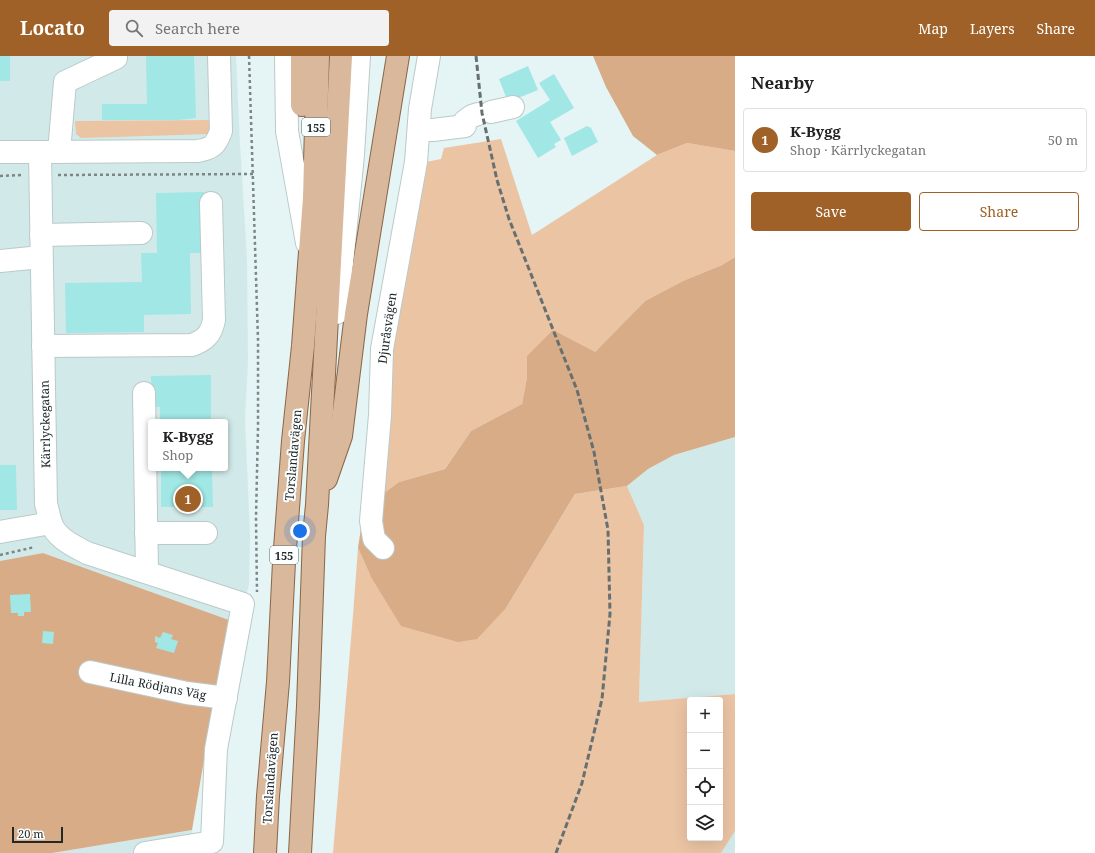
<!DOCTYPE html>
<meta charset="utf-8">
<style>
:root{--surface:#fff;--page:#f2f2f2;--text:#222;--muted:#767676;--line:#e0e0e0;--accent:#9f6127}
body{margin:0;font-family:"Noto Serif",serif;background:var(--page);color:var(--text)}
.controls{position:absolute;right:12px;bottom:12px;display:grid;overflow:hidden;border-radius:4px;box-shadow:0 4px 16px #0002}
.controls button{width:36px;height:36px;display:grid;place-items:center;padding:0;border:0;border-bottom:1px solid var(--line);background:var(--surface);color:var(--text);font:20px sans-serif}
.scale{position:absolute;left:12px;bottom:10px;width:51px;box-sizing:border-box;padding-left:4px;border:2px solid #232828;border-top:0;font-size:11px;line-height:14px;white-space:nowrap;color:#232828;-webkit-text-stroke:3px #fcffff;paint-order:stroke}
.you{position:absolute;left:300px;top:475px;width:14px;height:14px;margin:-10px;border:3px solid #fff;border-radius:50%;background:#1a73e8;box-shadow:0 0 0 6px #1a73e833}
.badge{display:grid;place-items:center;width:26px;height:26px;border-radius:50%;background:var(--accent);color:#fff;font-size:13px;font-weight:700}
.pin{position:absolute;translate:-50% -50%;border:2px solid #fff;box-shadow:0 1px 4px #0006}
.popup{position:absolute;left:148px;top:363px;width:80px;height:52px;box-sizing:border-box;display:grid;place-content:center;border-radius:4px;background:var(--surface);filter:drop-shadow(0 1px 3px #0005);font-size:13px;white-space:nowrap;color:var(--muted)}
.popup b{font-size:15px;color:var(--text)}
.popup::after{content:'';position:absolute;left:50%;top:100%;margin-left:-8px;border:8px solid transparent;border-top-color:var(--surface)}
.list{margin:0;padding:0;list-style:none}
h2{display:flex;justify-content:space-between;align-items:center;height:52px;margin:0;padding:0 16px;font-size:17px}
h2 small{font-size:13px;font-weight:400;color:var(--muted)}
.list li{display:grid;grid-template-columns:26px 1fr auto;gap:12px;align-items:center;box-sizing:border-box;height:64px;margin:0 8px 8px;padding:0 8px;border:1px solid var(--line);border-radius:4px}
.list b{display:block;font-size:15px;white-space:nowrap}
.list p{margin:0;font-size:13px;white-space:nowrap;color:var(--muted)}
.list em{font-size:13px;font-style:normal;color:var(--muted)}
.actions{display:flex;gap:8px;padding:12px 16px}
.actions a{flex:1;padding:9px 0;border:1px solid var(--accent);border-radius:4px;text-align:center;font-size:14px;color:var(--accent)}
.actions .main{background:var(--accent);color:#fff}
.icon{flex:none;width:22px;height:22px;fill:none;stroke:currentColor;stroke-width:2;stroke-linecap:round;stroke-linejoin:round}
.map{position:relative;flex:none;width:735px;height:797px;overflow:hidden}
header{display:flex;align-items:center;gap:24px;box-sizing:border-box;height:56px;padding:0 20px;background:var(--accent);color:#fff}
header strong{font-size:19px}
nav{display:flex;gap:22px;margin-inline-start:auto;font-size:14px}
.search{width:280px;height:36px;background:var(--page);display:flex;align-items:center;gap:10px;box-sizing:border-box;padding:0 14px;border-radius:4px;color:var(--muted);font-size:15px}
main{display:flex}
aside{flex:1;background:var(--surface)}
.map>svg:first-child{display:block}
.built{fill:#d1eae9;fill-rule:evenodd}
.green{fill:#ebc4a4;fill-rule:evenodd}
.forest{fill:#d9ac88}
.building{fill:#a0e7e5}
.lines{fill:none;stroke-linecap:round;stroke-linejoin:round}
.minor-casing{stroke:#bbc9c9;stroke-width:24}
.major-casing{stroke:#896648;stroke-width:24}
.path{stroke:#7d8686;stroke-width:2.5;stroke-dasharray:3 3;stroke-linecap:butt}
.minor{stroke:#fff;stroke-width:22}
.major{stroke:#d9b89b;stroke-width:22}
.rail{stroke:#677070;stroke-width:3;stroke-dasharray:6 3;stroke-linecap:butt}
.labels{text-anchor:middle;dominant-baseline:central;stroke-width:4;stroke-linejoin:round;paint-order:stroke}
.shield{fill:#fcffff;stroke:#646868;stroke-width:1}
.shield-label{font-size:11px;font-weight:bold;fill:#232828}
.street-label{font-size:12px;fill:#232828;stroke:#fcffff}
</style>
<header>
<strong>Locato</strong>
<div class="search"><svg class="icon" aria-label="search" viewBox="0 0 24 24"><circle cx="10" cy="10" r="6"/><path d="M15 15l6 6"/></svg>Search here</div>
<nav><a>Map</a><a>Layers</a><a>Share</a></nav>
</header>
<main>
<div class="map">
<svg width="735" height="797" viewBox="0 0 735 797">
<rect width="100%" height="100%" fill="#e5f4f4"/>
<g class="built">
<path d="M 0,0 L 236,0 L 240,88 L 247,203 L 248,306 L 245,362 L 250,479 L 249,528 L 240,568 L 43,497 L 0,505 ZM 151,366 L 225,366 L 225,412 L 151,412 Z"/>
<path d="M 735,381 L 735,638 L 639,646 L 644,469 L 627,430 L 648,413 L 674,399 Z"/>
<path d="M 192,774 L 193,797 L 52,797 Z"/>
<path d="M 735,775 L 735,797 L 721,797 Z"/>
</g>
<g class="green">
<path d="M 213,64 L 211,78 L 81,82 L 76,78 L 75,65 Z"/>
<path d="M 501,83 L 532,179 L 657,99 L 687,87 L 735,95 L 735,201 L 722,209 L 683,225 L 645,245 L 595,296 L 527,300 L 527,321 L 522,348 L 471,375 L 445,413 L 399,426 L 364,452 L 406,110 L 441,103 L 444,92 Z"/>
<path d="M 627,430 L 644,469 L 639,646 L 735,638 L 735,775 L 721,797 L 333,797 L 353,559 L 358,492 L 371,521 L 506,552 L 575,438 ZM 690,644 L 720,644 L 720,782 L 690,782 Z"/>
</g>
<g class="forest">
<path d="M 593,0 L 735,0 L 735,95 L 687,87 L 657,99 L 633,80 L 606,31 Z"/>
<path d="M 735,201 L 735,381 L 674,399 L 648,413 L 627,430 L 575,438 L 506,552 L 477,583 L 458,586 L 401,570 L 371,521 L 358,492 L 364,452 L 399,426 L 445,413 L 471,375 L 522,348 L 527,321 L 527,300 L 553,274 L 595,296 L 645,245 L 683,225 L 722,209 Z"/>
<path d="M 43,497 L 240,568 L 209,675 L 192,774 L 52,797 L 0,797 L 0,505 Z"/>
</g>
<g class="building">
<rect x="0" y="0" width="10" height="25"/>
<path d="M 146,0 L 194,0 L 196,62 L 178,64 L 102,64 L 102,48 L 147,48 Z"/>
<path d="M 528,10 L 538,34 L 508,46 L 499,23 Z"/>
<path d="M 554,18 L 574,52 L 550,66 L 561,84 L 554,88 L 556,91 L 538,102 L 516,65 L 550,44 L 539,27 Z"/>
<path d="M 587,70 L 591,72 L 598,86 L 572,100 L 564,82 Z"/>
<path d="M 204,136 L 205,197 L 190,197 L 191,258 L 144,259 L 144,276 L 66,277 L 65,227 L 142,226 L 141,197 L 157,197 L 156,137 Z"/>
<path d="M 211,319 L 211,366 L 160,366 L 160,351 L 152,351 L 151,320 Z"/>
<path d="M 0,409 L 16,409 L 17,454 L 0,454 Z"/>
<path d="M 161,412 L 212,412 L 213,451 L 161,451 Z"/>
<path d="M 30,538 L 31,556 L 24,556 L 24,560 L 18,560 L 18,557 L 11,557 L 10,539 Z"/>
<path d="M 43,575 L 54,576 L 53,588 L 42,587 Z"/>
<path d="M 163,576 L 173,579 L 171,583 L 178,585 L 174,597 L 156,592 L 158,587 L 155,586 L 155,580 L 160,582 Z"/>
</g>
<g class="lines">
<g class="minor-casing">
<g id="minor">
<path d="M 286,0 L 287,75 L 307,187"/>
<path d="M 491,56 L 513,51"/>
<path d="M 419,74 L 433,74 L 465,70 L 465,65 L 472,60 L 478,58"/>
<path d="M 0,96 L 40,96 L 46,448 C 48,454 49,461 51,467 C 56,482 74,490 87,497 L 243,548 L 216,693 L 212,786 L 145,797"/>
<path d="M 40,96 L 197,95 C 212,93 216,89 221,75 L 219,0"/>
<path d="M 59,96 L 65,26 L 116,2"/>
<path d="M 41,179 L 141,177"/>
<path d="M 0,205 L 41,201"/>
<path d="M 337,257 L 353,99 L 359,0"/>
<path d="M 43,290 L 192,289 C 205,284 211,279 214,264 L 211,147"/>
<path d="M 144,337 L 147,516"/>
<path d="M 0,476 L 51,467"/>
<path d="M 146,477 L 206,477"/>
<path d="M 383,492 L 374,483 L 371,465 L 380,359 L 382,293 L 416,106 L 420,53 L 429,0"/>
<path d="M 90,616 L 187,637 L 226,642"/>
</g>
</g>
<g class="major-casing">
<g id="major">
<path d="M 302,0 L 302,49"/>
<path d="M 326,423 L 341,380 L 356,258 L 398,0"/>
<path d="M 265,797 L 268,740 L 278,626 L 284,506 L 293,385 L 303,290 L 314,142 L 318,0"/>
<path d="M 300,797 L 308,650 L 314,480 L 317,449 L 341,0"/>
</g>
</g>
<g class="path">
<path d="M 249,0 L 258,284 L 258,371 L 256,462 L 257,536"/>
<path d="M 58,119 L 253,118"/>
<path d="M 0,120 L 21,119"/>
<path d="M 0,499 L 35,491"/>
</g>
<use href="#minor" class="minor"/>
<use href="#major" class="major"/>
<path class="rail" d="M 476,0 L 482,57 L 497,124 L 509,163 L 523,198 L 577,334 L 594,396 L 608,474 L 610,558 L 602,643 L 582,727 L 556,797"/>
</g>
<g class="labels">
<g class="shield">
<rect x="302" y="62" width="28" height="18" rx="3"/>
<rect x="270" y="490" width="28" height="18" rx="3"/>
</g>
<g class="shield-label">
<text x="316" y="71">155</text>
<text x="284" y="499">155</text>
</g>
<g class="street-label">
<text transform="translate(387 272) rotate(-82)">Djuråsvägen</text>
<text transform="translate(45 368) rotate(-91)">Kärrlyckegatan</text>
<text transform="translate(293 399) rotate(-85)">Torslandavägen</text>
<text transform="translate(158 630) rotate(11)">Lilla Rödjans Väg</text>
<text transform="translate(270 722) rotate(-86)">Torslandavägen</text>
</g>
</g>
</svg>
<div class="controls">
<button>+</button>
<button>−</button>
<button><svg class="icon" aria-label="locate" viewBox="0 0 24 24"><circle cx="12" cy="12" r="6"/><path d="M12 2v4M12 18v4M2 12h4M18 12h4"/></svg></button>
<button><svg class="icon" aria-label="layers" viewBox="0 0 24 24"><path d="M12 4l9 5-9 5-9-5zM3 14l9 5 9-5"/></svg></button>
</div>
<div class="scale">20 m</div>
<div class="you"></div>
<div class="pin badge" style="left:188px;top:443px">1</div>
<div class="popup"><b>K-Bygg</b>Shop</div>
</div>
<aside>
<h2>Nearby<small></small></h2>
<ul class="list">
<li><span class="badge">1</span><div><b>K-Bygg</b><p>Shop · Kärrlyckegatan</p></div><em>50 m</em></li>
</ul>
<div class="actions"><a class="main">Save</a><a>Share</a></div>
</aside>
</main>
